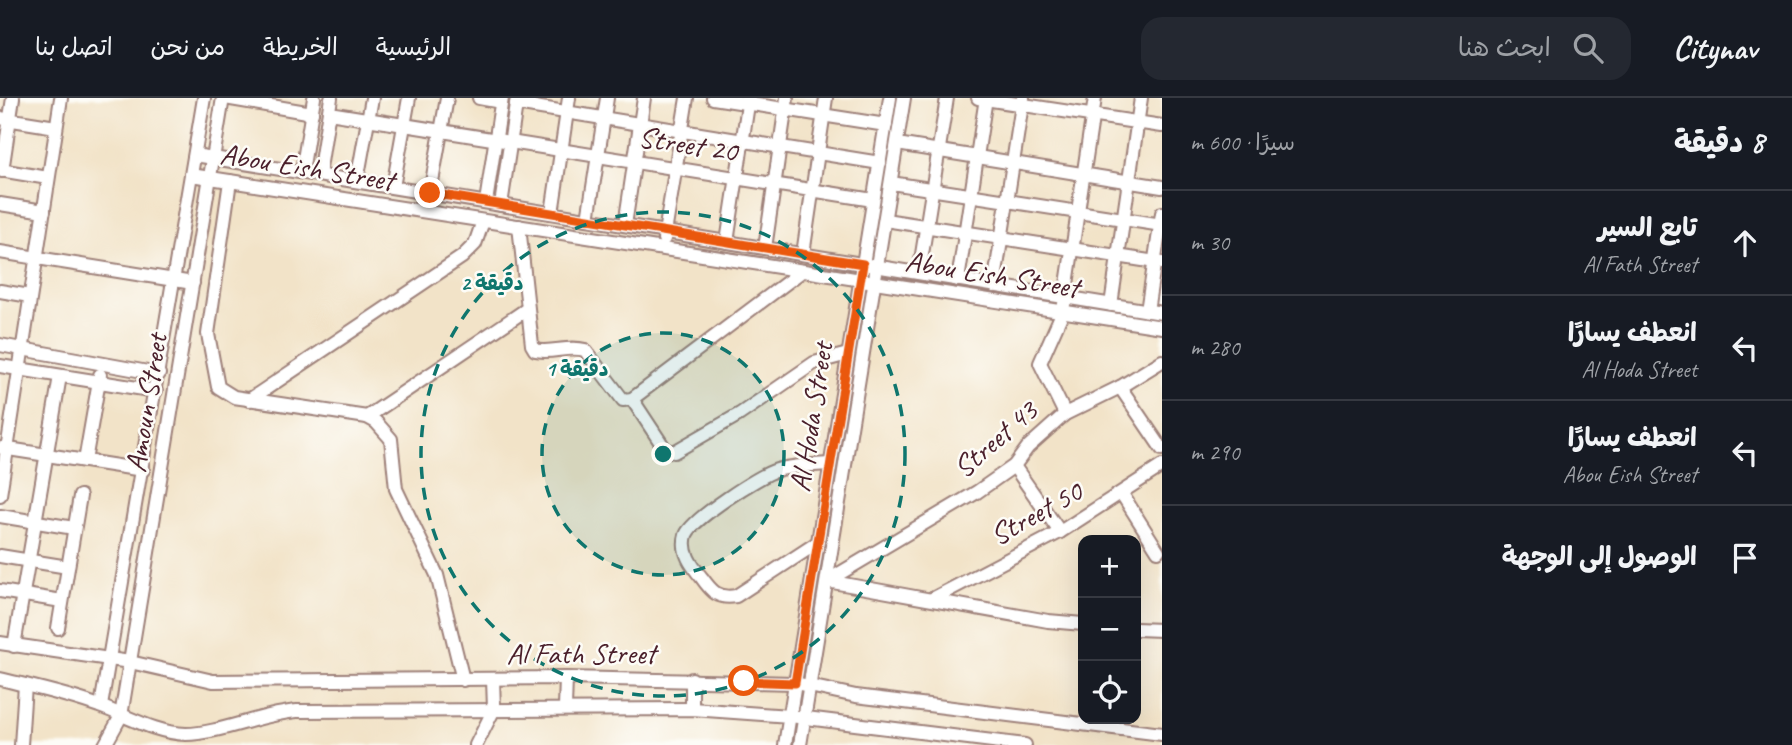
<!DOCTYPE html>
<html lang="ar">
<meta charset="utf-8">
<style>
:root{--surface:#171b24;--page:#242831;--text:#f1f3f6;--muted:#9ea1a6;--line:#363941}
body{margin:0;font-family:Caveat,"Playpen Sans Arabic",sans-serif;background:var(--page);color:var(--text);direction:rtl}
.controls{position:absolute;right:21px;bottom:21px;display:grid;overflow:hidden;border-radius:14px;box-shadow:0 7px 28px #0002}
.controls button{width:63px;height:63px;display:grid;place-items:center;padding:0;border:0;border-bottom:2px solid var(--line);background:var(--surface);color:var(--text);font:35px sans-serif}
.stop{position:absolute;width:21px;height:21px;margin:-16px;border:5px solid #ea580c;border-radius:50%;background:#fff}
.stop.end{background:#ea580c;border-color:#fff;box-shadow:0 2px 7px #0008}
.list{margin:0;padding:0;list-style:none}
h2{display:flex;justify-content:space-between;align-items:center;height:91px;margin:0;padding:0 28px;font-size:30px}
h2 small{font-size:23px;font-weight:400;color:var(--muted)}
.list li{display:grid;grid-template-columns:46px 1fr auto;gap:21px;align-items:center;box-sizing:border-box;height:105px;padding:0 28px;border-top:2px solid var(--line)}
.list b{display:block;font-size:26px;white-space:nowrap}
.list p{margin:0;font-size:23px;white-space:nowrap;color:var(--muted)}
.list em{font-size:23px;font-style:normal;color:var(--muted)}
.icon{flex:none;width:38px;height:38px;fill:none;stroke:currentColor;stroke-width:2;stroke-linecap:round;stroke-linejoin:round}
.map{position:relative;flex:none;width:1162px;height:647px;overflow:hidden;direction:ltr}
header{display:flex;align-items:center;gap:42px;box-sizing:border-box;height:98px;padding:0 35px;background:var(--surface);border-bottom:2px solid var(--line)}
header strong{font-size:33px}
nav{display:flex;gap:38px;margin-inline-start:auto;font-size:24px}
.search{width:490px;height:63px;background:var(--page);display:flex;align-items:center;gap:18px;box-sizing:border-box;padding:0 24px;border-radius:21px;color:var(--muted);font-size:26px}
main{display:flex}
aside{flex:1;background:var(--surface)}
.map>svg:first-child{display:block}
.lines{fill:none;stroke-linecap:round;stroke-linejoin:round}
.street-casing{stroke:#9e817a;stroke-width:16}
.street{stroke:#fff;stroke-width:12}
.route{stroke:#ea580c;stroke-width:9}
.ring{fill:none;stroke:#0f766e;stroke-width:3.5;stroke-dasharray:12 9}
.labels{text-anchor:middle;dominant-baseline:central;stroke-width:5;stroke-linejoin:round;paint-order:stroke}
.street-label{font-size:30px;fill:#4a1f2b;stroke:#fdfcf7}
.centre{fill:#0f766e;stroke:#fdfcf7;stroke-width:3.5}
.ring-label{font-size:21px;text-anchor:middle;font-weight:bold;fill:#0f766e;stroke:#fdfcf7;stroke-width:5;stroke-linejoin:round;paint-order:stroke}
</style>
<header>
<strong>Citynav</strong>
<div class="search"><svg class="icon" aria-label="search" viewBox="0 0 24 24"><circle cx="10" cy="10" r="6"/><path d="M15 15l6 6"/></svg>ابحث هنا</div>
<nav><a>الرئيسية</a><a>الخريطة</a><a>من نحن</a><a>اتصل بنا</a></nav>
</header>
<main>
<aside>
<h2>8 دقيقة<small>سيرًا · 600 m</small></h2>
<ul class="list">
<li><svg class="icon" aria-label="ahead" viewBox="0 0 24 24"><path d="M12 20V5M6 11l6-6 6 6"/></svg><div><b>تابع السير</b><p>Al Fath Street</p></div><em>30 m</em></li>
<li><svg class="icon" aria-label="left" viewBox="0 0 24 24"><path d="M17 20v-9H6M10 6l-5 5 5 5"/></svg><div><b>انعطف يسارًا</b><p>Al Hoda Street</p></div><em>280 m</em></li>
<li><svg class="icon" aria-label="left" viewBox="0 0 24 24"><path d="M17 20v-9H6M10 6l-5 5 5 5"/></svg><div><b>انعطف يسارًا</b><p>Abou Eish Street</p></div><em>290 m</em></li>
<li><svg class="icon" aria-label="arrive" viewBox="0 0 24 24"><path d="M6 21V4h12l-3 4 3 4H6"/></svg><div><b>الوصول إلى الوجهة</b></div></li>
</ul>
</aside>
<div class="map">
<svg width="1162" height="647" viewBox="0 0 1162 647">
<rect width="100%" height="100%" fill="#fdfcf7"/>
<filter id="ink" filterUnits="userSpaceOnUse"><feTurbulence type="fractalNoise" baseFrequency=".0143" numOctaves="2"/><feDisplacementMap in="SourceGraphic" scale="14" xChannelSelector="R" yChannelSelector="G"/><feConvolveMatrix kernelMatrix="1 2 1 2 8 2 1 2 1" color-interpolation-filters="sRGB"/></filter>
<filter id="wash" filterUnits="userSpaceOnUse"><feTurbulence type="fractalNoise" baseFrequency=".00686" numOctaves="4" result="noise"/><feDisplacementMap in="SourceGraphic" scale="28" xChannelSelector="R" yChannelSelector="G"/><feGaussianBlur stdDeviation="1.57" result="paint"/><feColorMatrix in="noise" values="0 0 0 0 0 0 0 0 0 0 0 0 0 0 0 0 0 1.4 0 .05"/><feComposite in="paint" operator="in"/></filter>
<g filter="url(#wash)">
<rect width="100%" height="100%" fill="#f2e3c8"/>
</g>
<g filter="url(#ink)">
<g class="lines">
<g class="street-casing">
<g id="street">
<path d="M 225,0 L 312,15"/>
<path d="M 479,0 L 501,4"/>
<path d="M 713,0 L 886,27"/>
<path d="M 978,0 L 1162,28"/>
<path d="M 516,6 L 880,65"/>
<path d="M 329,15 L 873,102"/>
<path d="M 0,20 L 56,29"/>
<path d="M 897,46 L 1162,89"/>
<path d="M 195,57 L 1162,215"/>
<path d="M 0,72 L 48,80"/>
<path d="M 2,73 L 13,0"/>
<path d="M 302,74 L 314,0"/>
<path d="M 191,77 L 1162,229"/>
<path d="M 319,77 L 331,0"/>
<path d="M 230,83 L 208,236 L 218,289 L 234,299 L 367,319 L 376,324 L 391,341 L 396,391 L 437,477 L 463,582"/>
<path d="M 357,83 L 372,0"/>
<path d="M 891,85 L 1162,127"/>
<path d="M 393,89 L 409,0"/>
<path d="M 430,95 L 447,0"/>
<path d="M 486,104 L 502,0"/>
<path d="M 0,106 L 44,113"/>
<path d="M 501,107 L 517,0"/>
<path d="M 552,115 L 569,0"/>
<path d="M 588,121 L 607,0"/>
<path d="M 885,122 L 1162,165"/>
<path d="M 625,127 L 644,0"/>
<path d="M 519,128 L 532,247 L 535,252 C 552,256 568,247 585,252 L 623,302 L 632,301 L 802,173"/>
<path d="M 664,141 L 687,0"/>
<path d="M 727,144 L 749,0"/>
<path d="M 765,150 L 787,0"/>
<path d="M 0,154 L 193,185"/>
<path d="M 803,156 L 826,0"/>
<path d="M 919,175 L 947,0"/>
<path d="M 958,182 L 986,0"/>
<path d="M 994,188 L 1023,0"/>
<path d="M 0,193 L 30,198"/>
<path d="M 1111,207 L 1141,0"/>
<path d="M 1147,213 L 1162,115"/>
<path d="M 0,247 L 159,276"/>
<path d="M 0,268 L 156,293"/>
<path d="M 1120,289 L 1162,351"/>
<path d="M 632,301 L 665,351 L 674,354 L 740,316 L 814,265 L 848,256"/>
<path d="M 249,302 L 462,159 L 475,146 L 483,123"/>
<path d="M 1065,316 L 1040,265 L 1063,213 L 1095,0"/>
<path d="M 367,319 L 527,211"/>
<path d="M 2,350 L 143,372"/>
<path d="M 85,363 L 100,277"/>
<path d="M 1014,368 L 1060,434"/>
<path d="M 1122,396 L 1158,453"/>
<path d="M 0,397 L 61,0"/>
<path d="M 0,418 L 74,430"/>
<path d="M 817,445 L 736,498 C 718,501 712,494 702,480 C 692,468 681,454 686,437 C 692,421 760,377 777,372 C 794,367 812,367 830,366"/>
<path d="M 0,458 L 68,469"/>
<path d="M 827,483 L 977,394 L 1014,368 L 1028,349 L 1065,316 L 1120,289 L 1162,263"/>
<path d="M 827,483 L 1048,523 L 1083,526"/>
<path d="M 0,493 L 62,503"/>
<path d="M 932,501 L 1060,434 L 1162,368"/>
<path d="M 58,530 L 80,398"/>
<path d="M 1136,531 L 1162,532"/>
<path d="M 0,545 L 130,564 L 213,583 L 566,580 L 795,585 L 856,598 L 1162,636"/>
<path d="M 14,548 L 60,278"/>
<path d="M 0,581 C 33,589 67,596 99,608 C 128,618 155,635 186,636 C 218,636 261,616 297,613 L 692,611 L 790,618 L 1025,647"/>
<path d="M 101,608 L 204,0"/>
<path d="M 565,610 L 566,580"/>
<path d="M 692,611 L 692,581"/>
<path d="M 21,647 L 25,587"/>
<path d="M 105,647 L 121,618 L 223,0"/>
<path d="M 476,647 L 494,611 L 493,581"/>
<path d="M 785,647 L 890,0"/>
<path d="M 800,647 L 904,0"/>
</g>
</g>
<use href="#street" class="street"/>
</g>
</g>
<g class="lines" filter="url(#ink)">
<path class="route" d="M 430,95 L 863,166 L 795,585 L 744,583"/>
</g>
<circle cx="663" cy="356" r="121" fill="#0f766e" fill-opacity=".12"/>
<g class="ring">
<circle cx="663" cy="356" r="121"/>
<circle cx="663" cy="356" r="242"/>
</g>
<g class="labels">
<g class="street-label">
<text transform="translate(688 46) rotate(9)">Street 20</text>
<text transform="translate(307 69) rotate(9)">Abou Eish Street</text>
<text transform="translate(992 176) rotate(9)">Abou Eish Street</text>
<text transform="translate(146 305) rotate(-81)">Amoun Street</text>
<text transform="translate(811 319) rotate(-81)">Al Hoda Street</text>
<text transform="translate(995 341) rotate(-41)">Street 43</text>
<text transform="translate(1036 415) rotate(-29)">Street 50</text>
<text x="581" y="555">Al Fath Street</text>
</g>
</g>
<circle cx="663" cy="356" r="10" class="centre"/>
<g class="ring-label">
<text x="492" y="192">2 دقيقة</text>
<text x="577" y="278">1 دقيقة</text>
</g>
</svg>
<div class="controls">
<button>+</button>
<button>−</button>
<button><svg class="icon" aria-label="locate" viewBox="0 0 24 24"><circle cx="12" cy="12" r="6"/><path d="M12 2v4M12 18v4M2 12h4M18 12h4"/></svg></button>
</div>
<div class="stop" style="left:744px;top:583px"></div>
<div class="stop end" style="left:430px;top:95px"></div>
</div>
</main>
